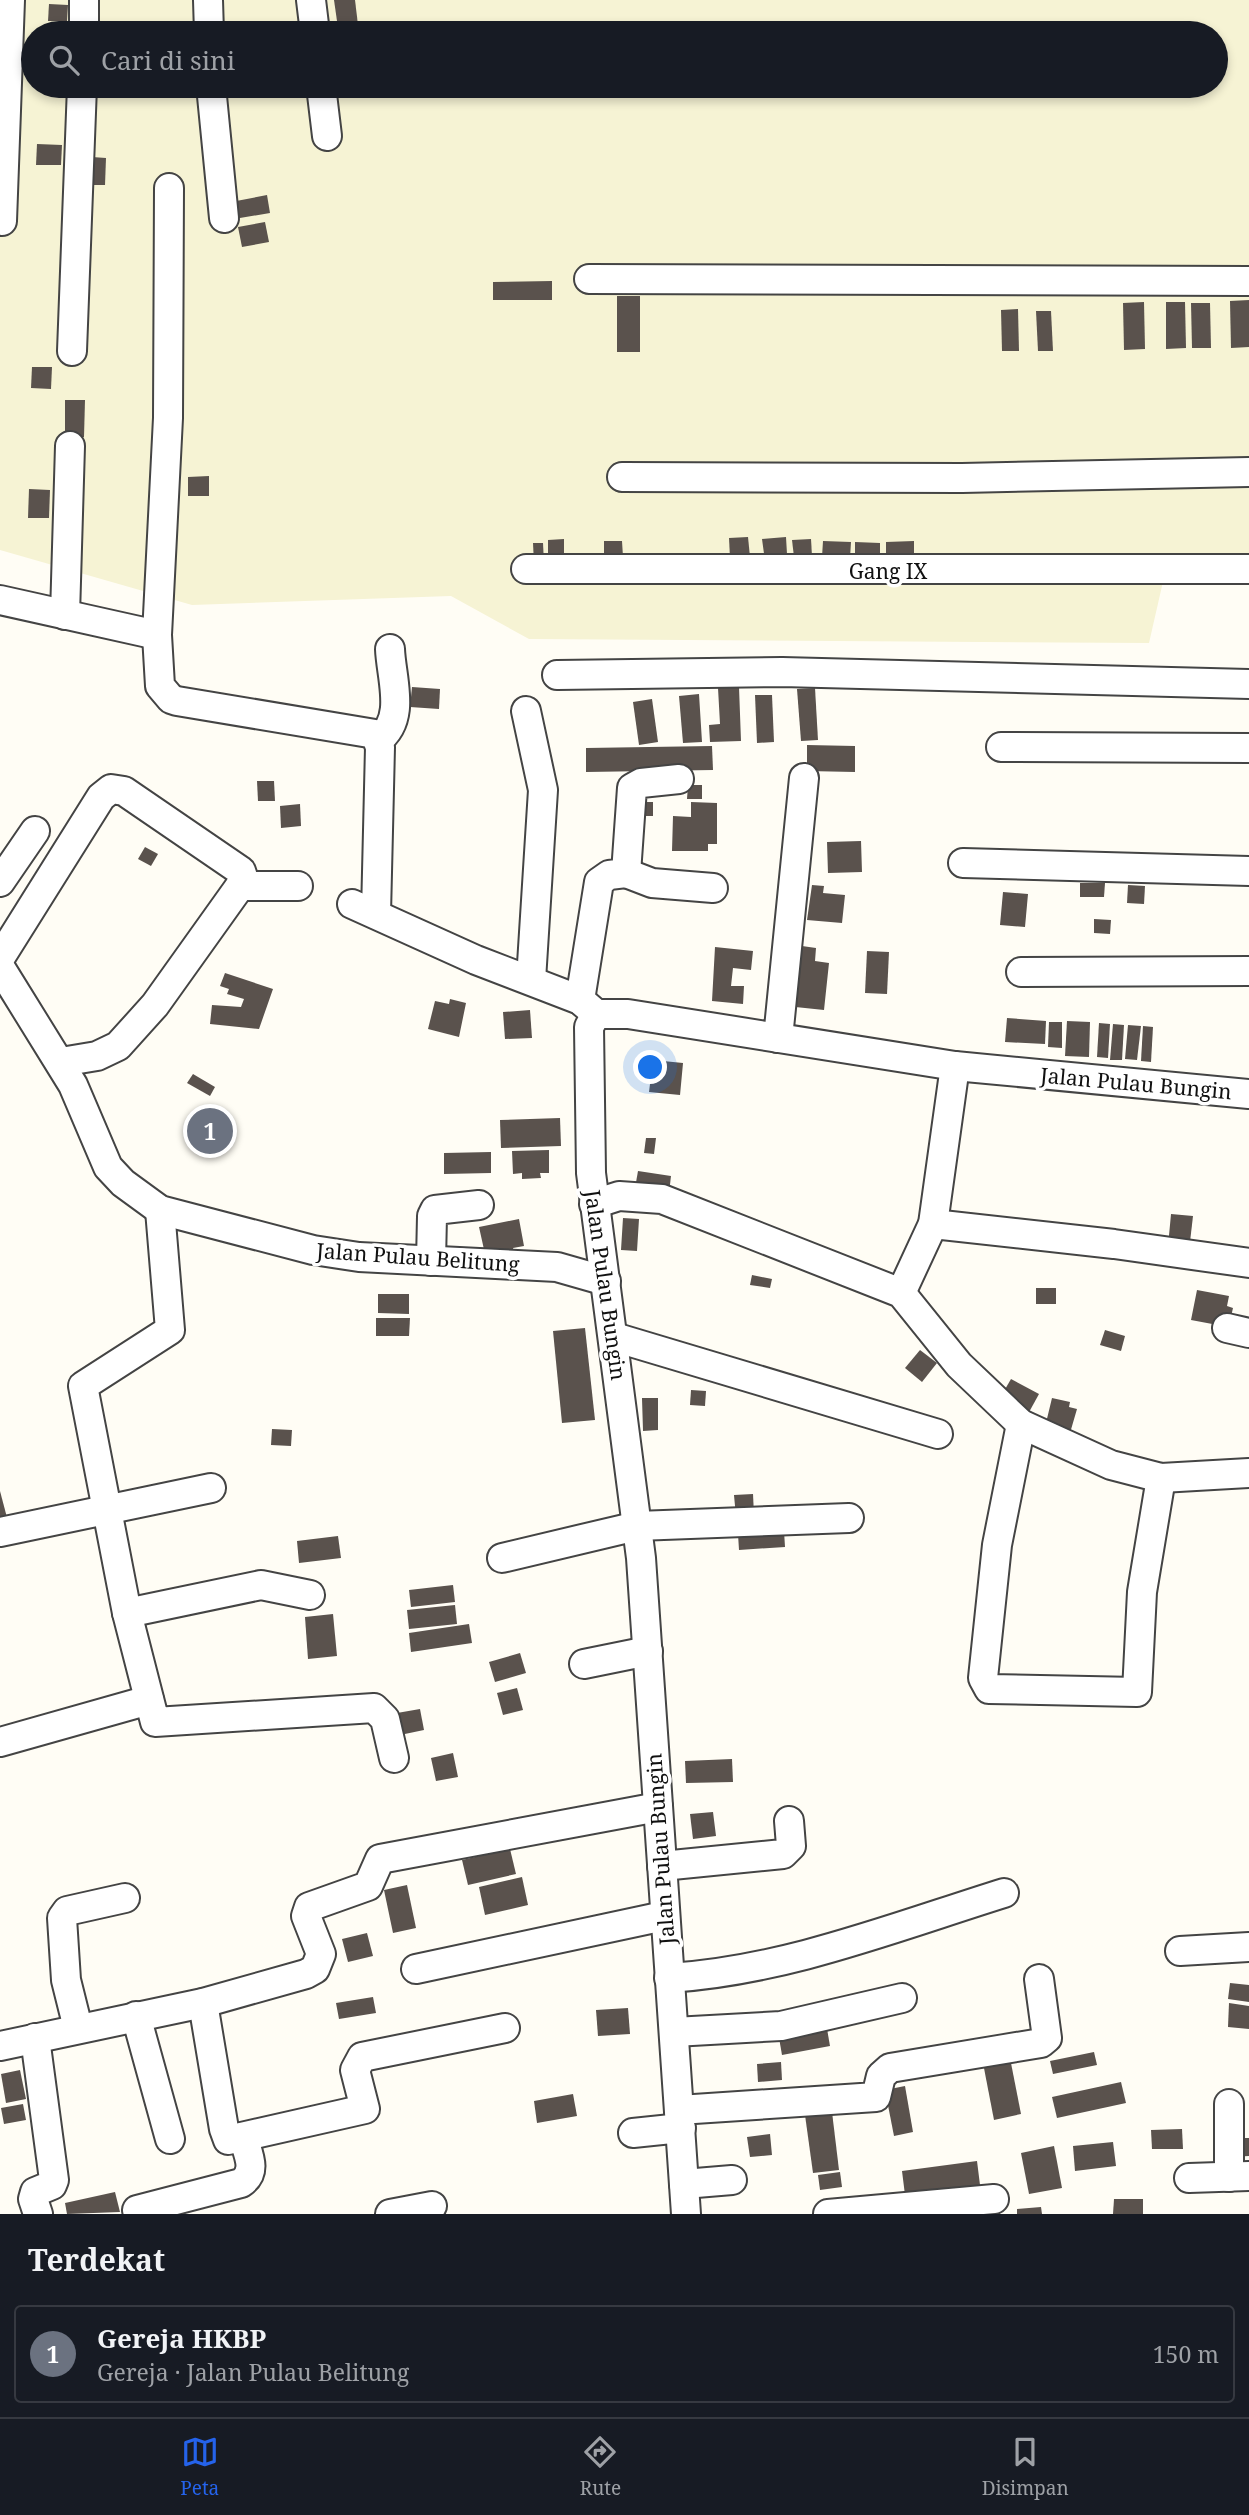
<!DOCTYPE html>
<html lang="id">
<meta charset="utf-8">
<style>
:root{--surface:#171b24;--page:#242831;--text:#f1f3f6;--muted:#9ea1a6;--line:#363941;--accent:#2563eb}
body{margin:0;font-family:"Noto Serif",serif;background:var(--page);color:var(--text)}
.you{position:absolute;left:651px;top:1068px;width:24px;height:24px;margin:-18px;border:5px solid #fff;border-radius:50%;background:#1a73e8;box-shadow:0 0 0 10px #1a73e833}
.badge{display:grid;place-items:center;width:46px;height:46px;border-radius:50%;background:var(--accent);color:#fff;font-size:23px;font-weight:700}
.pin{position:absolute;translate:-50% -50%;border:4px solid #fff;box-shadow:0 2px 7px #0006}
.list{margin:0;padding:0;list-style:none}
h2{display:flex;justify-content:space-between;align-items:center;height:91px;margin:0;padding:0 28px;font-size:30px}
h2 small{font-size:23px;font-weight:400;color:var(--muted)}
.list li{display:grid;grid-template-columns:46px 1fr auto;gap:21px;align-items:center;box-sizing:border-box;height:98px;margin:0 14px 14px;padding:0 14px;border:2px solid var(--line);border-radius:7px}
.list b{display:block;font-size:26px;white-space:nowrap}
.list p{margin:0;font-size:23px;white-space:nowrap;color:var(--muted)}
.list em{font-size:23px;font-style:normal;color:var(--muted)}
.icon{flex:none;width:38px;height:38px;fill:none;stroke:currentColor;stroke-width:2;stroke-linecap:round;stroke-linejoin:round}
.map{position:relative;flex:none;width:1249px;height:2214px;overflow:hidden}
.search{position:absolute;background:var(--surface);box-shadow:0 4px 10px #0003;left:21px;right:21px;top:21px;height:77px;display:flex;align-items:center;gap:18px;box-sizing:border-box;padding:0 24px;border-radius:38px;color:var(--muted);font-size:26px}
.sheet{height:203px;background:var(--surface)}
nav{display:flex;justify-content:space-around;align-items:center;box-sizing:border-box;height:98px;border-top:2px solid var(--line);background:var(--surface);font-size:19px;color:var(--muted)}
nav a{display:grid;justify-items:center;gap:4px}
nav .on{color:var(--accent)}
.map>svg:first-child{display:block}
.farmland{fill:#f6f3d4;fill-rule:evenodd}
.building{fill:#5a524d}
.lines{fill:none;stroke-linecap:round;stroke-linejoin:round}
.minor-casing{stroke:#444;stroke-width:32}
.minor{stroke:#fff;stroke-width:28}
.labels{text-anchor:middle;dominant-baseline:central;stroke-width:7;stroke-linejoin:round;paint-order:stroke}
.street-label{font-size:21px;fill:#111;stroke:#fff}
</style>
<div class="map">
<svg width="1249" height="2214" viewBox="0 0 1249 2214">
<rect width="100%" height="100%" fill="#fffdf5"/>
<path class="farmland" d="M 0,0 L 1249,0 L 1249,556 L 1167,564 L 1149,643 L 529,639 L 451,596 L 192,605 L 0,550 ZM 33,33 L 1216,33 L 1216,86 L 33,86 Z"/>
<g class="building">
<path d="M 334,0 L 355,0 L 358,25 L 338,28 Z"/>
<path d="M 49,4 L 68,5 L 67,21 L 48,21 Z"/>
<path d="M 37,144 L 62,145 L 61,165 L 36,165 Z"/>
<path d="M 92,157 L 106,158 L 105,185 L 91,185 Z"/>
<path d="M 267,195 L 270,213 L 234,219 L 231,202 Z"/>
<path d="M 265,222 L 269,242 L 242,247 L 238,227 Z"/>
<path d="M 552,281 L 552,300 L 493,300 L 493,282 Z"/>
<rect x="617" y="296" width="23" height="56"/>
<path d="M 1249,300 L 1249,347 L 1231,348 L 1230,301 Z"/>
<path d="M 1144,302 L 1145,349 L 1124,350 L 1123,303 Z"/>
<path d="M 1166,302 L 1185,302 L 1186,348 L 1166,349 Z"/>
<path d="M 1191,303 L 1210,303 L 1211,348 L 1192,348 Z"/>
<path d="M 1018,309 L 1019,351 L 1002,351 L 1001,310 Z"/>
<path d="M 1036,311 L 1051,311 L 1053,351 L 1038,351 Z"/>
<path d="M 32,367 L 52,367 L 51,389 L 31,388 Z"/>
<path d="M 65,400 L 85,400 L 84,437 L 65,437 Z"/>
<path d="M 209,476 L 209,496 L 188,496 L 188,477 Z"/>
<path d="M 29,489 L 50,490 L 49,518 L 28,518 Z"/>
<path d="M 748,537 L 750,557 L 730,558 L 729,538 Z"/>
<path d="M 786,537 L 787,554 L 780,554 L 780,560 L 765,561 L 762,539 Z"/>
<path d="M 564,539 L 564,557 L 548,558 L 548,540 Z"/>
<path d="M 811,539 L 812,556 L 794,557 L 792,540 Z"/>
<path d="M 604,541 L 622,541 L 623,557 L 604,558 Z"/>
<path d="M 823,541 L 851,542 L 850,558 L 822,557 Z"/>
<path d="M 914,541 L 914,557 L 886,557 L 886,542 Z"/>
<path d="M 855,542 L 880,543 L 880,557 L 855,557 Z"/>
<path d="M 533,543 L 543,543 L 544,563 L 534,564 Z"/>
<path d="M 412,687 L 440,689 L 439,709 L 410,707 Z"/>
<path d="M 739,687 L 741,741 L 710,742 L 709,725 L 720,724 L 718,688 Z"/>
<path d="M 815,688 L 818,740 L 801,741 L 797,689 Z"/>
<path d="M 699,694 L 702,742 L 683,743 L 679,696 Z"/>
<path d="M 755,695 L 772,695 L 774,742 L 757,743 Z"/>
<path d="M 652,699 L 658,742 L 639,745 L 633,702 Z"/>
<path d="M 807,745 L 855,746 L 855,772 L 807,771 Z"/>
<path d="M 712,746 L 713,770 L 586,772 L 586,748 Z"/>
<path d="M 257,781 L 274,781 L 275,801 L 258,801 Z"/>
<path d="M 688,785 L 702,785 L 702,799 L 687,799 Z"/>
<rect x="635" y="802" width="18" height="14"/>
<path d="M 691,802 L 717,803 L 717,844 L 708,844 L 708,851 L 672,851 L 673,816 L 691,817 Z"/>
<path d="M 300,804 L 301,826 L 281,828 L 280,806 Z"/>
<path d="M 861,841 L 862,872 L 828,873 L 827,842 Z"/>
<path d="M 145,847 L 158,854 L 151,866 L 138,859 Z"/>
<path d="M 1080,883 L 1105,883 L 1104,897 L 1080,897 Z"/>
<path d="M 812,885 L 824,886 L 823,893 L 845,895 L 842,923 L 807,920 Z"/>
<path d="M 1128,885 L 1145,886 L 1144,904 L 1127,903 Z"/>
<path d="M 1003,892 L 1028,894 L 1025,927 L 1000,925 Z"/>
<path d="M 1094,919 L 1111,920 L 1110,934 L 1094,933 Z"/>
<path d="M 802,946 L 816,948 L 815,961 L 829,963 L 824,1010 L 786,1006 L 791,959 L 801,960 Z"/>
<path d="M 715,947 L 753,951 L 751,970 L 733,968 L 731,986 L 744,986 L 743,1004 L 712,1001 Z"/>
<path d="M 867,951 L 889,952 L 887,994 L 865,993 Z"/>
<path d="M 225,973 L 273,989 L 259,1029 L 210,1024 L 212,1005 L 241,1007 L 244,999 L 227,994 L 229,989 L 220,986 Z"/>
<path d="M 450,999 L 466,1003 L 459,1037 L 428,1029 L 435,1001 L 449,1004 Z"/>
<path d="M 530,1010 L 532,1038 L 505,1039 L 503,1012 Z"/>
<path d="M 1007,1018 L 1046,1021 L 1045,1044 L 1005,1042 Z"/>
<path d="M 1067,1021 L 1090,1022 L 1089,1057 L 1065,1056 Z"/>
<path d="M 1049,1022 L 1062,1022 L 1062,1048 L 1048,1047 Z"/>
<path d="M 1099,1023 L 1110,1024 L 1108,1058 L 1097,1057 Z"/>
<path d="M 1113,1024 L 1124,1025 L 1122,1060 L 1110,1060 Z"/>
<path d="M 1128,1025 L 1141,1026 L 1137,1060 L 1125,1059 Z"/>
<path d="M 1143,1026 L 1153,1027 L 1151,1062 L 1141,1061 Z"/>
<path d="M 653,1060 L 683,1063 L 680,1095 L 649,1092 Z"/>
<path d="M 193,1074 L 215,1087 L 210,1096 L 187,1083 Z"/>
<path d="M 560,1118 L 561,1146 L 501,1148 L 500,1120 Z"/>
<path d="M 646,1138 L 656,1138 L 654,1154 L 644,1153 Z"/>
<path d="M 549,1150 L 549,1173 L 540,1173 L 541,1178 L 522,1179 L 522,1173 L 513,1174 L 512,1151 Z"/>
<path d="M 491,1152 L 491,1173 L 444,1174 L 444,1153 Z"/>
<path d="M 638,1171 L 671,1176 L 669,1193 L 635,1188 Z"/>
<path d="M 1171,1214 L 1193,1216 L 1190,1242 L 1168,1246 Z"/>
<path d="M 623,1218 L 639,1219 L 637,1251 L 621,1250 Z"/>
<path d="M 519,1219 L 524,1246 L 513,1248 L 514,1252 L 485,1254 L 479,1227 Z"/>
<path d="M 752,1275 L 772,1279 L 770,1288 L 750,1285 Z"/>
<rect x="1036" y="1288" width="20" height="16"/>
<path d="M 1197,1290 L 1229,1296 L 1227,1306 L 1233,1308 L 1230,1321 L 1223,1326 L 1191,1320 Z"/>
<path d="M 378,1294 L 409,1294 L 409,1314 L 378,1313 Z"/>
<path d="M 376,1318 L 410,1318 L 409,1336 L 376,1336 Z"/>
<path d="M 585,1328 L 595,1420 L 562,1423 L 553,1331 Z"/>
<path d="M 1105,1330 L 1125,1336 L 1121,1351 L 1100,1345 Z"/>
<path d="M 920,1350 L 937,1363 L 922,1382 L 905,1368 Z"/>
<path d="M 1011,1379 L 1039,1394 L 1028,1414 L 1000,1398 Z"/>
<path d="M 691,1390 L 706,1391 L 705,1406 L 690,1405 Z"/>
<path d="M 642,1398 L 658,1398 L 658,1430 L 643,1431 Z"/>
<path d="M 1052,1398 L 1070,1402 L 1069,1407 L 1077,1409 L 1070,1433 L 1045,1427 Z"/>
<path d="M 272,1429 L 292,1430 L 291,1446 L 271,1445 Z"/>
<path d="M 0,1491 L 10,1529 L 0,1531 Z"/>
<path d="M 753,1494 L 754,1515 L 736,1517 L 734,1495 Z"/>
<path d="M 784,1531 L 785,1547 L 739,1550 L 738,1534 Z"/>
<path d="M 338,1536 L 341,1558 L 299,1563 L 297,1541 Z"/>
<path d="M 453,1585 L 455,1602 L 411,1607 L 409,1590 Z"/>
<path d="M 455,1605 L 457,1624 L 409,1629 L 407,1610 Z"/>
<path d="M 333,1614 L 337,1656 L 308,1659 L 305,1617 Z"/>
<path d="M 469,1624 L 472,1643 L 411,1652 L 409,1633 Z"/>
<path d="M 520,1653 L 526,1673 L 495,1682 L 489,1662 Z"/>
<path d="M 517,1688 L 523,1710 L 503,1715 L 497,1693 Z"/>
<path d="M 420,1709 L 424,1730 L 400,1735 L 397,1713 Z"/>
<path d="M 453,1753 L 458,1777 L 436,1781 L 431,1758 Z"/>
<path d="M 732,1759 L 733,1782 L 686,1783 L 685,1761 Z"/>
<path d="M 713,1812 L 716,1836 L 693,1839 L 690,1814 Z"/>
<path d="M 510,1849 L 516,1874 L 468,1885 L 462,1860 Z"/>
<path d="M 522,1877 L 528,1905 L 485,1915 L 479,1887 Z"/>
<path d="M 407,1885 L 416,1928 L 393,1933 L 384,1890 Z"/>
<path d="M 367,1933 L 373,1956 L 348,1962 L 342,1939 Z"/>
<path d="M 1230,1983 L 1249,1985 L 1249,2002 L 1228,1999 Z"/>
<path d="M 373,1997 L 376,2013 L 339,2019 L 336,2003 Z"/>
<path d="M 1229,2003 L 1249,2006 L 1249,2029 L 1228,2027 Z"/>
<path d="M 628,2008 L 630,2034 L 598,2036 L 596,2010 Z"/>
<path d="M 826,2023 L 830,2046 L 782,2055 L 778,2032 Z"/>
<path d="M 1094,2052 L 1097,2065 L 1053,2074 L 1050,2061 Z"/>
<path d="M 1010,2058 L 1021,2114 L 994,2120 L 983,2063 Z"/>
<path d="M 781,2062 L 782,2080 L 758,2082 L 757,2064 Z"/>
<path d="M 20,2070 L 26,2099 L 6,2103 L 1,2074 Z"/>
<path d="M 1121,2082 L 1126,2103 L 1057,2118 L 1052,2097 Z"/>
<path d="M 905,2086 L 913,2132 L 894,2136 L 885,2090 Z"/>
<path d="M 573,2094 L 577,2116 L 537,2123 L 534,2101 Z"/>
<path d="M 23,2104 L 26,2120 L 4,2124 L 1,2108 Z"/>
<path d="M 832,2112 L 839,2170 L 813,2173 L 805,2115 Z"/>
<path d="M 1182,2129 L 1183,2149 L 1152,2149 L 1151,2130 Z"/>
<path d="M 770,2134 L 772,2155 L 750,2157 L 747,2137 Z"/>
<path d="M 1231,2138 L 1249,2138 L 1249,2156 L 1231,2157 Z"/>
<path d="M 1113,2142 L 1116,2166 L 1075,2171 L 1073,2146 Z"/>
<path d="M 1054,2146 L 1062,2188 L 1029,2194 L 1021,2153 Z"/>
<path d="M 977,2161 L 981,2193 L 906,2203 L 902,2171 Z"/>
<path d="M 840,2172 L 842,2187 L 820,2190 L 818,2175 Z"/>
<path d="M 115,2192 L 120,2212 L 67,2214 L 65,2203 Z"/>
<path d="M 1114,2199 L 1143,2199 L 1143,2214 L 1113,2214 Z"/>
<path d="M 1041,2207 L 1042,2214 L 1017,2214 L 1017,2209 Z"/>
</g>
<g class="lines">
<g class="minor-casing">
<g id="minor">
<path d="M 208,0 L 209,33"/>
<path d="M 311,0 L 315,33"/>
<path d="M 84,33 L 84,0"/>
<path d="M 211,86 L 224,218"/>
<path d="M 321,86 L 327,136"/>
<path d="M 169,188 L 168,418 L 157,635 L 160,686 L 171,699 L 177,701 L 375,734 L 380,747 L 376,914"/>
<path d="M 2,221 L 10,0"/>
<path d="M 589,279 L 1249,281"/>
<path d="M 72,351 L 82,86"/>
<path d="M 622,477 L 962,478 L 1249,472"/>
<path d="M 526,569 L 1249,569"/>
<path d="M 0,600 L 157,635"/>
<path d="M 65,615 L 70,446"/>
<path d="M 557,675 L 782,672 L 1249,684"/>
<path d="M 526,711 L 543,790 L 531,980"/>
<path d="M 378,740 C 407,719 391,678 390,649"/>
<path d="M 1001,747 L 1249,748"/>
<path d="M 963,863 L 1249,871"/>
<path d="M 626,873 L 652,883 L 713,888"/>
<path d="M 0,882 L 35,831"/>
<path d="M 240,886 L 298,886"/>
<path d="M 352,904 L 476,960 L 580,1000 L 594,1012"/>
<path d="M 0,958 L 101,797 L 111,789 L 124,791 L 241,871 L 243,877 L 240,886 L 155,1005 L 118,1046 L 97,1056 L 61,1062"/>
<path d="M 0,967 L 73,1085 L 108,1167 L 123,1183 L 160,1210 L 313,1250 L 359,1257 L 557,1267 L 606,1281"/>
<path d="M 1021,972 L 1249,971"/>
<path d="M 580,1000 L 599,882 L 609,875 L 626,873 L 632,788 L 641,783 L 679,779"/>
<path d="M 778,1038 L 804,778"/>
<path d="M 594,1204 L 619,1196 L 662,1199 L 901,1293 L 959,1365 L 1021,1424 L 1111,1465 L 1161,1478 L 1249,1473"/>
<path d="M 160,1210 L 170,1330 L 83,1386 L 127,1613 L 155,1722 L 374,1708 L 385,1719 L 394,1758"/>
<path d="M 933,1224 L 1114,1244 L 1249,1263"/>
<path d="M 431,1261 L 432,1216 L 435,1210 L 479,1205"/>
<path d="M 901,1293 L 933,1224 L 955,1066"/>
<path d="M 1227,1328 L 1249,1333"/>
<path d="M 614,1337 L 938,1434"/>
<path d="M 1021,1424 L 997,1545 L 983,1678 L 989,1689 L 1137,1692 L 1142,1592 L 1161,1478"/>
<path d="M 0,1532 L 211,1488"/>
<path d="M 502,1558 L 637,1526 L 849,1518"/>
<path d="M 127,1613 L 261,1585 L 310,1595"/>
<path d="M 584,1664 L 648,1651"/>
<path d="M 0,1742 L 149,1700"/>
<path d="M 662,1866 L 783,1854 L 791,1846 L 789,1821"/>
<path d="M 1180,1951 L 1249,1947"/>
<path d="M 416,1969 L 664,1916"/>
<path d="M 669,1978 C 784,1971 895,1927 1004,1893"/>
<path d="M 203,2003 L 224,2129 L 228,2140 L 365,2109 L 355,2070 L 362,2057 L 505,2028"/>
<path d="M 136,2016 L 170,2139"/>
<path d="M 78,2028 L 66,1980 L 62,1918 L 67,1911 L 125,1898"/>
<path d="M 674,2032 L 781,2026 L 902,1998"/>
<path d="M 35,2038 L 54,2180 L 52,2185 L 35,2192 L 33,2199 L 38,2214"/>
<path d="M 0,2046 L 203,2003 L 306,1974 L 315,1969 L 321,1954 L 306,1916 L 309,1907 L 368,1886 L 380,1859 L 658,1807"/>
<path d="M 1229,2104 L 1229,2177"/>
<path d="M 679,2110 L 876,2097 L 881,2076 L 890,2068 L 1041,2043 L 1047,2038 L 1039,1979"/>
<path d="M 633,2133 L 681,2128"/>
<path d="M 1189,2178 L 1249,2176"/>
<path d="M 684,2184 L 732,2180"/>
<path d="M 137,2210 L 241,2183 C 258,2172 248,2154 243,2137"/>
<path d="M 390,2214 L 432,2206"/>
<path d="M 686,2214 L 641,1558 L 591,1173 L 589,1027 L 596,1014 L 628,1014 L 955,1066 L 1249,1094"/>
<path d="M 828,2214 L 994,2199"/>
</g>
</g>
<use href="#minor" class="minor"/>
</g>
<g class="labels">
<g class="street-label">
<text x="888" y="571">Gang IX</text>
<text transform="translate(1136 1083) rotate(5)">Jalan Pulau Bungin</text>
<text transform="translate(418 1257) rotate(4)">Jalan Pulau Belitung</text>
<text transform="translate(606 1285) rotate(82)">Jalan Pulau Bungin</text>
<text transform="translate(660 1849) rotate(-94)">Jalan Pulau Bungin</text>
</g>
</g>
</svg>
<div class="you"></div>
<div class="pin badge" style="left:210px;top:1131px;background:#6b7280">1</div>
<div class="search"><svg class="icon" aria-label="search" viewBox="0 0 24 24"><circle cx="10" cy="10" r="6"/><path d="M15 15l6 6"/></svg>Cari di sini</div>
</div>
<section class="sheet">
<h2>Terdekat<small></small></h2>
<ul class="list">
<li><span class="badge" style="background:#6b7280">1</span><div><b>Gereja HKBP</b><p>Gereja · Jalan Pulau Belitung</p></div><em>150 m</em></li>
</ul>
</section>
<nav>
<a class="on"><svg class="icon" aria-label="map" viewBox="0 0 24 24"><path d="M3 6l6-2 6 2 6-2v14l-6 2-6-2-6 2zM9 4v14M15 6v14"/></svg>Peta</a>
<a><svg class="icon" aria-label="directions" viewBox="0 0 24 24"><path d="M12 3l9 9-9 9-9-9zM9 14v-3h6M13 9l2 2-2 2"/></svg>Rute</a>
<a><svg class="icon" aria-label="saved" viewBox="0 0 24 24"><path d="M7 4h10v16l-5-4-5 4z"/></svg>Disimpan</a>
</nav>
